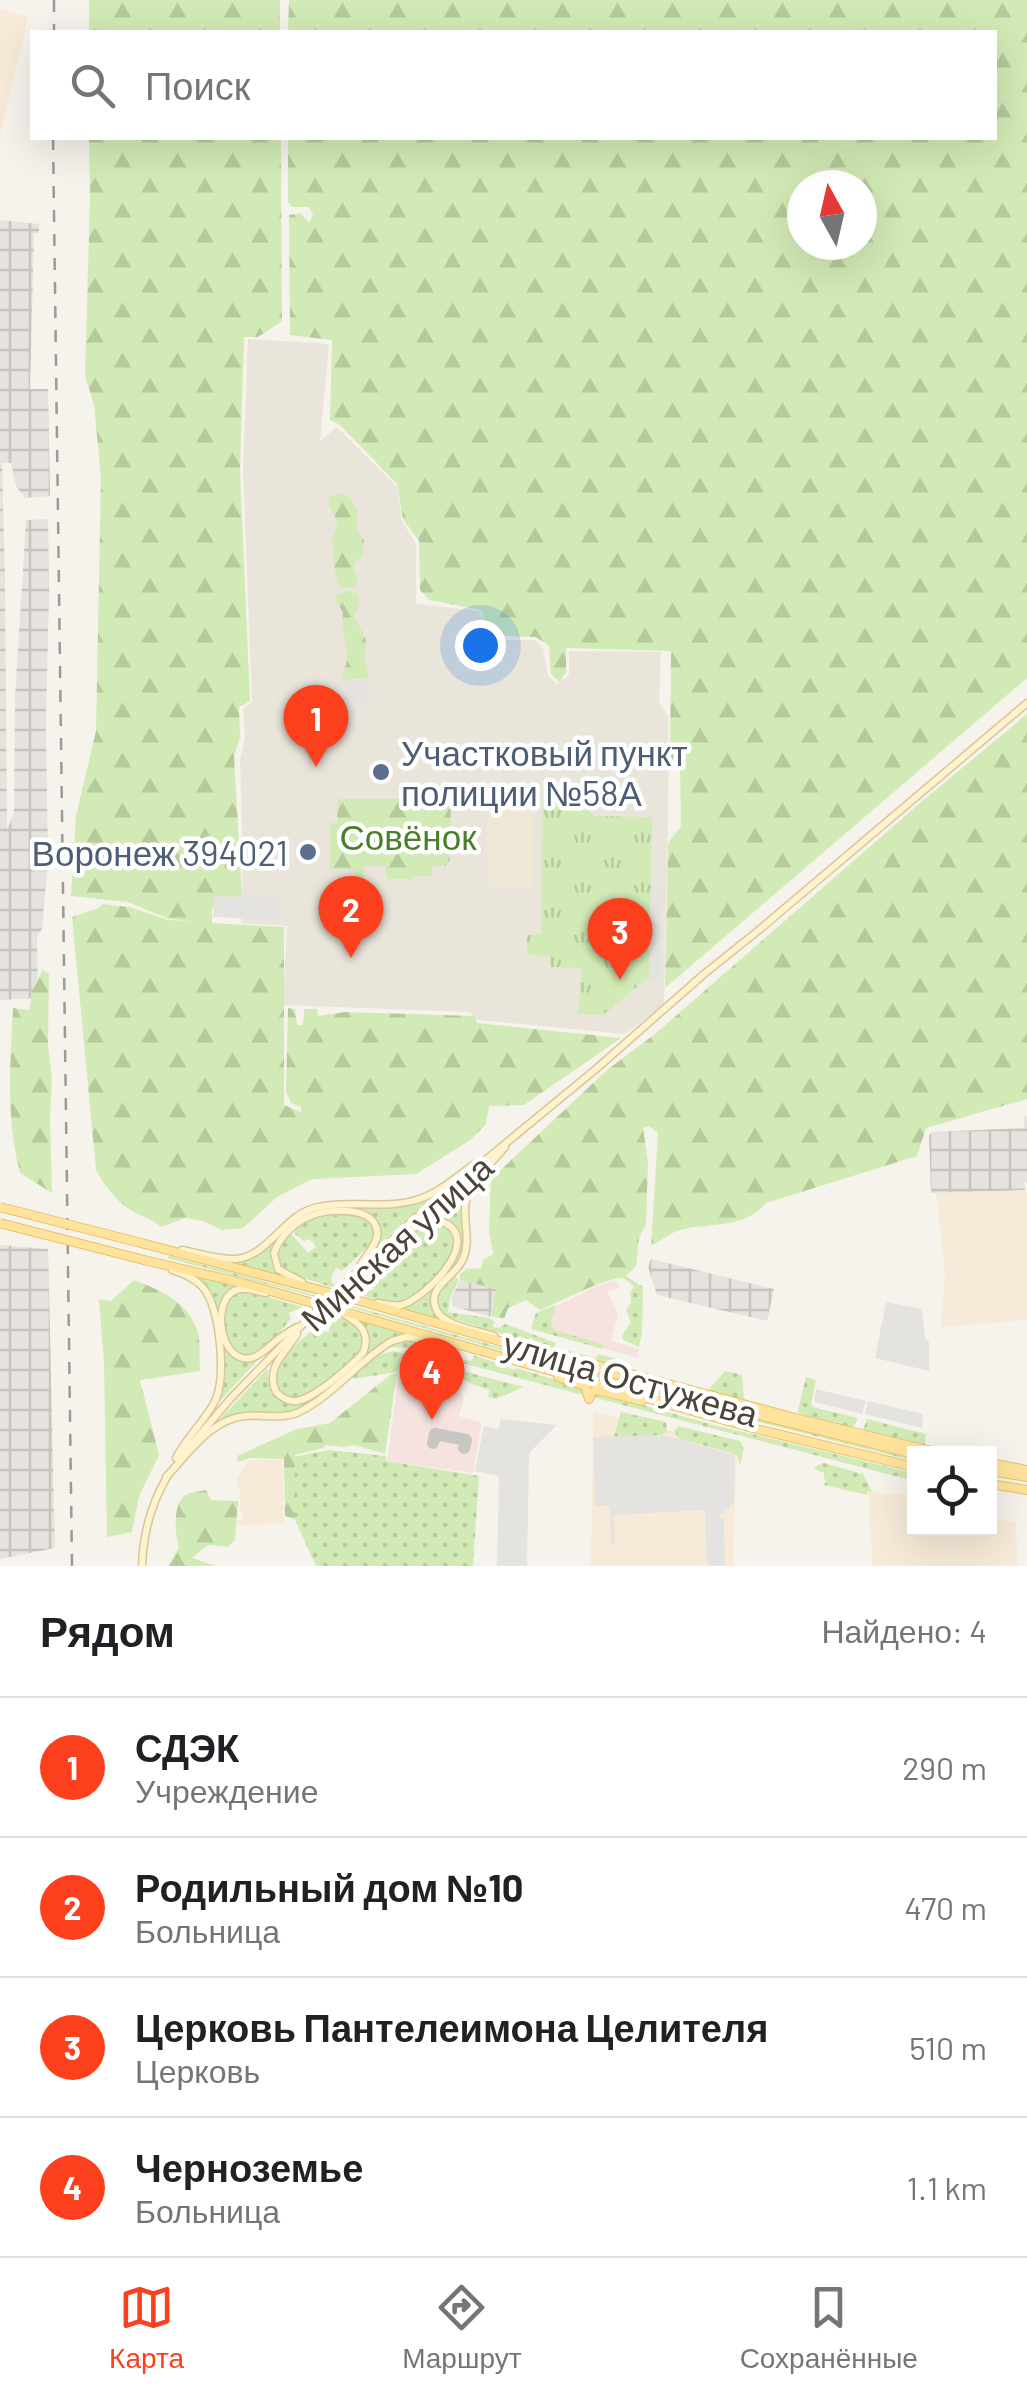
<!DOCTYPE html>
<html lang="ru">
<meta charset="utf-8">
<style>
:root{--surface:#fff;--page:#f2f2f2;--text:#202124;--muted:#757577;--line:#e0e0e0;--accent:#fc3f1d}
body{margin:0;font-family:Barlow,sans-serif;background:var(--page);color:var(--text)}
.controls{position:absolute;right:30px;bottom:30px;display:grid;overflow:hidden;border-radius:0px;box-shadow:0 10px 40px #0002}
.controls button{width:90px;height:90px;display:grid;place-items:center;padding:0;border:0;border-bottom:2px solid var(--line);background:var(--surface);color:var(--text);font:50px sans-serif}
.compass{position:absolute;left:787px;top:170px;width:90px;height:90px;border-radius:50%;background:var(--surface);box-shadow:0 10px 40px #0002;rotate:352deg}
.you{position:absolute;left:480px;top:645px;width:35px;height:35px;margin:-25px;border:8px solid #fff;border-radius:50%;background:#1a73e8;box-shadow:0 0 0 15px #1a73e833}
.badge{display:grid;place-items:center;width:65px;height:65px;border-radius:50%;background:var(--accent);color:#fff;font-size:32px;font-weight:700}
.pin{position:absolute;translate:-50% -82px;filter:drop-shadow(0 2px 5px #0008)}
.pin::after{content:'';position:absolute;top:52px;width:35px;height:30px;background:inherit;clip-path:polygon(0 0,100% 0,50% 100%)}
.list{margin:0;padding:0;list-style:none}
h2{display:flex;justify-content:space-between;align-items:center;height:130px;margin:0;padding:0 40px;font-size:42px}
h2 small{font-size:32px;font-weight:400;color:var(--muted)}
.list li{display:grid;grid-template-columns:65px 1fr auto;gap:30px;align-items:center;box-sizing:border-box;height:140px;padding:0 40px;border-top:2px solid var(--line)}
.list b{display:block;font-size:38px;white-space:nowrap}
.list p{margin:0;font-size:32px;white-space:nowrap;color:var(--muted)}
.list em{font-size:32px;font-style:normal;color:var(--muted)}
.icon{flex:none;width:55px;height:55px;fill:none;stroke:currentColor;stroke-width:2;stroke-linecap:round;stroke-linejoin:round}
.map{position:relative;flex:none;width:1027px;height:1566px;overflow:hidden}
.search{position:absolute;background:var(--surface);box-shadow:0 10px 40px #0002;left:30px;right:30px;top:30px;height:110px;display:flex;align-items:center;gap:25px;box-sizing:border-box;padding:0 35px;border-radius:0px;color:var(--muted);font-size:38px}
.sheet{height:690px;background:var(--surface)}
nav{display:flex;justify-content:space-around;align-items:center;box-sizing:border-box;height:140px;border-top:2px solid var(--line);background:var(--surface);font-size:28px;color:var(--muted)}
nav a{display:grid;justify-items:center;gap:5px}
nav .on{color:var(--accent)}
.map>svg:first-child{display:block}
.residential{fill:#eae5da}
.commercial{fill:#f7ead8}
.industrial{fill:url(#industrial-grid)}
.education{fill:#efe8d6}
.medical{fill:#f6e3e0}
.grass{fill:url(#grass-dots)}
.forest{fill:url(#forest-firs);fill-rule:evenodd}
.park{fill:url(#park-tufts)}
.parking{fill:#e5e3e0}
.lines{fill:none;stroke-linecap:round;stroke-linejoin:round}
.taxiway{stroke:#c8c6c3;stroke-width:12}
.secondary-casing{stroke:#d6c79b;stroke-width:9}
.primary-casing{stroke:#e6c16a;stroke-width:10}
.secondary{stroke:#fff3cd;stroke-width:6}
.primary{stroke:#ffe39c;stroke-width:8}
.rail{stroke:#9a9a9a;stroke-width:2.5;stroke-dasharray:12 12;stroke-linecap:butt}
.secondary-bridge-casing{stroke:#d6c79b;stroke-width:9;stroke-linecap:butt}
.primary-bridge-casing{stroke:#e6c16a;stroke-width:10;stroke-linecap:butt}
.secondary-bridge{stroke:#fff3cd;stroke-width:6}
.primary-bridge{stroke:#ffe39c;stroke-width:8}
.service-dot{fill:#5c6f8a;stroke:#fff;stroke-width:4}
.labels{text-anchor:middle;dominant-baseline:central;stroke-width:9;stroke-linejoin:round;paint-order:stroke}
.service-label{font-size:35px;fill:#4e5e75;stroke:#fff;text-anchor:start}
.park-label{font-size:35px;fill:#4a7f2a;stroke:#fff}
.street-label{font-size:35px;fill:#4b4439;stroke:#fff}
</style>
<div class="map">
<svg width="1027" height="1566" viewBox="0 0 1027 1566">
<defs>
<pattern id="industrial-grid" width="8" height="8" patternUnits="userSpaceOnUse" patternTransform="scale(2.5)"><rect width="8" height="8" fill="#e6e2dd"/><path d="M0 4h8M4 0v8" fill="none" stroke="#c7c3be"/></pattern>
<pattern id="grass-dots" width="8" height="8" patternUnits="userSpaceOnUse" patternTransform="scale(2.5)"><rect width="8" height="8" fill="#d2eab5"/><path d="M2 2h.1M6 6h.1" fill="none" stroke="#b6ca9c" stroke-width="1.8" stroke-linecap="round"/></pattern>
<pattern id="forest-firs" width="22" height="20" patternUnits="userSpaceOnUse" patternTransform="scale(2.5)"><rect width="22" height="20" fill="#d2eab5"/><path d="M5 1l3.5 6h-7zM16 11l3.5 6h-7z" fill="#b6ca9c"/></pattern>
<pattern id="park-tufts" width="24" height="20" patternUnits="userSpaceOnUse" patternTransform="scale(2.5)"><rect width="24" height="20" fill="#d2eab5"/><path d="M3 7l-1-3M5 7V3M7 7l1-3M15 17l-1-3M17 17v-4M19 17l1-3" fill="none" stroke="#b6ca9c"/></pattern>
</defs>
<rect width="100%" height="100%" fill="#f6f3ec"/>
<path class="residential" d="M 248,339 L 329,344 L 320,441 L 337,427 L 397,487 L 402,521 L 416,544 L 416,604 L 481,611 L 485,640 L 535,640 L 543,648 L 548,675 L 557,684 L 569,675 L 569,651 L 661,652 L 659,702 L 668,716 L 669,760 L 664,1005 L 625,1034 L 479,1020 L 469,1012 L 283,1005 L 287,926 L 241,923 L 243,860 L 240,759 L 245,738 L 243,709 L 252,702 L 243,467 Z"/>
<g class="commercial">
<path d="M 0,9 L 28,17 L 0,136 Z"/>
<path d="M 1027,1190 L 1027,1320 L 941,1327 L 945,1273 L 936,1193 Z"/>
<path d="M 593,1411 L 737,1448 L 733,1566 L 591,1566 Z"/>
<path d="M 249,1460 L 283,1460 L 284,1524 L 237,1525 L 237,1521 L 243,1520 L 243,1512 L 240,1511 L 240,1493 L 236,1479 Z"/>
<path d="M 880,1491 L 880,1494 L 901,1494 L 914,1497 L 914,1528 L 990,1528 L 990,1516 L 1015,1522 L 1018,1566 L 873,1566 L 868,1492 Z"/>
</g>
<g class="industrial">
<path d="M 0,220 L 39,224 L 39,233 L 34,233 L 30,389 L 48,389 L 50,496 L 25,498 L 16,486 L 11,463 L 2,463 L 5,578 L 7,830 L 14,813 L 15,697 L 26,520 L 48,519 L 49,588 L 46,726 L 48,862 L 42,929 L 37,937 L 38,998 L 0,1000 Z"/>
<path d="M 1027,1116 L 1027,1182 L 1025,1182 L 1025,1190 L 931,1193 L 929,1135 L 933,1132 L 1024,1128 L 1024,1117 Z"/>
<path d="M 0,1245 L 48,1249 L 55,1548 L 0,1559 Z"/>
<path d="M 651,1259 L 774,1289 L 767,1321 L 657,1295 L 648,1267 Z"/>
<path d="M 460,1280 L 496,1289 L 490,1317 L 452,1306 L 452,1297 Z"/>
</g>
<path class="education" d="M 487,796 L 534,798 L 533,889 L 487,887 Z"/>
<g class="medical">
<path d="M 615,1280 L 621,1287 L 607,1292 L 618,1314 L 611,1341 L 639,1349 L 638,1358 L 532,1329 L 537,1313 L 570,1300 L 592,1288 Z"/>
<path d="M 400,1363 L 450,1373 L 464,1397 L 459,1416 L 482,1423 L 473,1473 L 387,1461 Z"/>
</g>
<g class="grass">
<path d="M 474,1179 C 451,1214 473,1231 462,1257 C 455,1272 438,1280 432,1295 L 443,1321 L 396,1308 L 403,1307 C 422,1292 472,1261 458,1232 C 451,1217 436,1220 422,1220 Z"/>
<path d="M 433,1196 L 377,1246 C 377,1239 379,1229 377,1222 C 371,1206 325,1206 312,1212 C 292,1223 252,1256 282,1276 L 227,1261 L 242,1260 L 308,1212 L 329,1208 L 374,1207 Z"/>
<path d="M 358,1214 L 366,1217 L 373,1225 L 373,1238 L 369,1246 L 342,1271 L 336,1268 L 331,1277 L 332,1283 C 345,1287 361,1296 374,1289 L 363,1280 C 382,1261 412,1222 441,1223 C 443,1225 452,1233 453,1235 C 462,1254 421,1292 406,1300 C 400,1303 397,1302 390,1303 C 373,1298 288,1277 281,1267 C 278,1264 277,1255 277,1251 L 288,1235 L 292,1235 L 308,1253 L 316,1247 L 310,1239 L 304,1241 L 295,1234 L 295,1229 C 316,1214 334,1215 358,1214 Z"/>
<path d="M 169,1256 C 418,1321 664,1398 914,1459 L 914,1461 L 693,1405 L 293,1291 L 167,1258 Z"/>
<path d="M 186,1272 L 240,1287 C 232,1291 224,1294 221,1302 C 217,1315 223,1351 235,1358 C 242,1362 252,1360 259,1359 L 217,1404 L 222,1353 L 204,1284 Z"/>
<path d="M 453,1275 L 459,1280 L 450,1298 L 448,1312 L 489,1318 L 494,1321 L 493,1327 L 499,1328 L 505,1324 L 556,1343 L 555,1347 L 597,1358 L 598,1354 L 620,1360 L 622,1364 L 618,1367 L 544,1347 L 531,1338 L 524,1341 L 445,1316 L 438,1308 L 437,1298 L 438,1291 Z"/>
<path d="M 634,1287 L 643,1287 L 642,1333 L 639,1347 L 623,1340 L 622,1335 L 631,1323 L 626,1310 L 631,1303 L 630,1292 Z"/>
<path d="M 247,1291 L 303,1307 L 289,1313 L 291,1319 C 281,1330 270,1346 256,1352 C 227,1367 215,1311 232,1296 C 237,1291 241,1292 247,1291 Z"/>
<path d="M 556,1305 L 551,1320 L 554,1330 L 603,1344 L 603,1349 L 531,1329 L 536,1313 Z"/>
<path d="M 327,1313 L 356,1324 L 364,1335 L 362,1349 L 356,1356 C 342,1368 316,1394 298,1398 C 289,1400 283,1396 278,1389 C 263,1369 302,1339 316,1327 L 328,1333 L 331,1324 L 325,1316 Z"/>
<path d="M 355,1318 L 410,1334 L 383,1343 L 307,1404 L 293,1412 L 239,1414 L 217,1422 L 268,1368 C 268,1379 268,1389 278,1398 C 302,1420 346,1369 365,1354 C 371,1338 369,1328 355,1318 Z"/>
<path d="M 403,1340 L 423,1341 L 461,1352 L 460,1359 L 471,1361 L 474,1357 L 473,1355 L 503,1365 L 514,1370 L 516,1368 L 580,1387 L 585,1392 L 583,1395 L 405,1348 L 387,1347 Z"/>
<path d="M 394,1351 L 442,1362 L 446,1364 L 450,1373 L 401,1363 L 397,1372 L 352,1379 C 360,1365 377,1353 394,1351 Z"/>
<path d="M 458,1370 L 524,1387 L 496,1399 L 488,1397 L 490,1390 L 474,1385 L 457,1376 Z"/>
<path d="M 725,1371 L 742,1375 L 744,1399 L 740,1401 L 712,1393 L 709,1389 Z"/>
<path d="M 806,1377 L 816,1380 L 811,1404 L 813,1407 L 858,1418 L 852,1430 L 800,1416 L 798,1410 Z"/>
<path d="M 599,1393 L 714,1425 L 914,1473 L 914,1481 L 596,1398 L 593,1395 Z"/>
<path d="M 621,1412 L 666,1422 L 667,1431 L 662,1435 L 618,1438 L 614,1436 Z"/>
<path d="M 867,1419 L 926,1434 L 925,1445 L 923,1447 L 866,1432 L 863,1430 Z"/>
<path d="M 678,1426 L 740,1441 L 744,1448 L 740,1466 L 737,1454 L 679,1439 L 674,1431 Z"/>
<path d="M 329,1450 L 386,1456 L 386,1461 L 479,1476 L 473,1566 L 316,1566 L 294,1518 L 294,1457 Z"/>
<path d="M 824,1463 L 863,1474 L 872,1491 L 867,1492 L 867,1495 L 824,1485 L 826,1481 L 824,1478 L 824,1473 L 814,1469 L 818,1465 Z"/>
</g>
<g class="forest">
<rect x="89" y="0" width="191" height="32"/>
<path d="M 289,0 L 1027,0 L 1027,678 L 665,988 L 668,843 L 681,826 L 680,767 L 670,761 L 671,651 L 566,648 L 566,673 L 559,682 L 551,674 L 549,646 L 536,637 L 486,635 L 482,610 L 429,600 L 420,590 L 419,541 L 403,519 L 397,484 L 339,424 L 330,420 L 332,340 L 290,335 L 289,215 L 301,213 L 309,223 L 313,214 L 309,207 L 292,207 L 288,202 L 288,138 L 994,138 L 994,32 L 288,32 ZM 802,185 L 862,185 L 862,245 L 802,245 Z"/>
<path d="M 89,138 L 281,138 L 282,321 L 258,337 L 244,337 L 240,471 L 250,701 L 239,707 L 240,738 L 234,756 L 242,897 L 238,902 L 212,907 L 212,923 L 284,927 L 284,1105 L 301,1112 L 301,1107 L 291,1103 L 286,1092 L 288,1008 L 295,1009 L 297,1025 L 303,1025 L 304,1009 L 317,1009 L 318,1016 L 345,1012 L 475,1016 L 477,1023 L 621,1038 L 524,1105 L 489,1106 L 486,1124 L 469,1141 L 416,1174 L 312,1179 L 277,1197 L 243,1228 L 222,1230 L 203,1221 L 185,1218 L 161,1227 C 153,1220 147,1218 138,1214 C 122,1208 104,1186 96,1170 L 72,917 L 99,908 L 102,904 L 130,907 L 168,920 L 195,921 L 169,919 L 128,902 L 71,896 L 76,816 L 96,731 L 101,477 L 94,405 L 85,375 L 90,198 Z"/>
<path d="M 340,493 L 351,499 L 357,511 C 357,525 354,528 364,539 L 363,554 L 355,563 L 353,569 L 358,578 L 355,587 L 344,588 L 339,585 L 335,572 L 332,540 L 338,523 L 328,503 L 329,497 Z"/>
<path d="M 348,591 L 355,593 L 359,597 L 358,608 L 354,615 L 366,640 L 364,657 L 369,675 L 366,678 L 344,680 L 342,678 C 343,672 346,666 347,660 C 348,644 340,630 343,613 L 336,601 L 337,595 Z"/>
<path d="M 1027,714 L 1027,1099 L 926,1128 L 917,1156 L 766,1203 C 744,1230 709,1222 680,1230 C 670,1233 660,1241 651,1246 L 658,1133 L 649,1126 L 643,1128 L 648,1162 L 646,1224 L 639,1238 L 636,1266 L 626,1276 L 643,1287 L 634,1287 C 630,1283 626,1278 620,1278 C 608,1277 555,1304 540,1310 L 526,1300 L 508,1308 L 504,1319 L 491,1316 L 496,1289 L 460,1280 L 460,1274 L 467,1269 L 481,1268 L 483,1260 L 493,1254 L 489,1231 L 491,1179 L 607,1070 L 655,1034 L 920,803 Z"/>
<path d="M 338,799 L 451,799 L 450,861 L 447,862 L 446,866 L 432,866 L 432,876 L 413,876 L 412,879 L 386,879 L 386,866 L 364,866 L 363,878 L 355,878 L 354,870 L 330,869 L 330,823 L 337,823 Z"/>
<path d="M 43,970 L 49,974 L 48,1044 L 52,1078 L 50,1119 L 52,1193 L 20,1173 C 6,1120 10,1062 13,1008 L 29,1010 L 33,988 Z"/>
<path d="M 134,1280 C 160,1290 187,1301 197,1330 C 201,1342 199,1358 200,1371 L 140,1380 L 159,1455 L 139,1496 L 132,1532 L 107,1537 L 104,1362 L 99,1299 L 111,1301 Z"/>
<path d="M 397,1373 L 385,1454 L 355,1445 L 344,1447 L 326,1445 L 323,1448 L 295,1455 L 294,1519 L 285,1516 L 284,1459 L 249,1458 L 238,1462 L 237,1456 L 297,1429 L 330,1423 L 390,1375 Z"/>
<path d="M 206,1490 L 211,1500 L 238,1501 L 235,1540 L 228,1547 L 208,1545 L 192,1558 L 216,1566 L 168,1566 L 179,1547 C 175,1535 173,1509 182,1498 C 187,1492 198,1492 206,1490 Z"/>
</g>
<path class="park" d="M 543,786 L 572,786 L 572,809 L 589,810 L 594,816 L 652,817 L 649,977 L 603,1015 L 578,1014 L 582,968 L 550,967 L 550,956 L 527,955 L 527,935 L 541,934 Z"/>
<g class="parking">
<path d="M 368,679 L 371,701 L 353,702 L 355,731 L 345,731 L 341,697 L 344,690 L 343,681 Z"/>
<path d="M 651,886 L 662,886 L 661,981 L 650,981 Z"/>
<path d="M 214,896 L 282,898 L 282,920 L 213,917 Z"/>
<path d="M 886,1302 L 922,1309 L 925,1338 L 929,1342 L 929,1371 L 875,1358 Z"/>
<path d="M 816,1389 L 866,1401 L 862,1414 L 814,1402 Z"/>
<path d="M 868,1401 L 923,1414 L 922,1428 L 865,1414 Z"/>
<path d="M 501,1419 L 557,1425 L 531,1451 L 529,1456 L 527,1566 L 497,1566 L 499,1476 L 475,1471 L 484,1426 L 498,1429 Z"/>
<path d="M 662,1435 L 735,1455 L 734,1502 L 720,1516 L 720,1519 L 724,1519 L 725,1565 L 710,1566 L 706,1560 L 705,1510 L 614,1515 L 615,1544 L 611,1544 L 610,1506 L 595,1506 L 593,1437 Z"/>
</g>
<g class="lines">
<path class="taxiway" d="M 433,1443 L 435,1434 L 466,1440 L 464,1448"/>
<g class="secondary-casing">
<g id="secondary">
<path d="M 182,1250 C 199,1253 219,1260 236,1259 C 268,1256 284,1216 314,1208 C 347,1199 383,1210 416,1200 C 438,1194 457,1176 476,1163"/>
<path d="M 172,1270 C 185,1274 197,1279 205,1290 C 220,1312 226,1374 216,1399 C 207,1419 187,1436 176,1458"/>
<path d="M 355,1274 L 415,1218 L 596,1069 L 704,974 L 759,930 L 1027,703"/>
<path d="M 302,1282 L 278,1269 L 274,1253 C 280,1236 296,1221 313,1215 C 332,1208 381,1206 377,1237 C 375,1246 366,1256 361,1264"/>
<path d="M 266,1293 C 256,1291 244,1286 234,1291 C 211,1303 220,1364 251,1358 C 262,1355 268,1347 277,1340 C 283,1335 290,1331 297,1327"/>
<path d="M 377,1303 C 385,1304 393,1306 401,1305 C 423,1300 483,1242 445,1223 C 438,1219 430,1220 422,1223 C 409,1230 396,1243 384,1252"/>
<path d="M 297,1334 C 285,1354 265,1367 276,1392 C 282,1398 288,1402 297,1401 C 315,1398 350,1367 363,1353 C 371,1334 361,1324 345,1315"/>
<path d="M 494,1336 C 478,1330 446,1327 437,1311 C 424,1287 456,1277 463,1259 C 473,1237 458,1212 470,1190 C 478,1174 494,1161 505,1147"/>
<path d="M 180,1458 L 231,1398 L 303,1324"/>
<path d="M 166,1477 C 188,1454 211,1419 245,1416 C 263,1414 282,1420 299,1412 C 334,1395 359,1360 392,1341 L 406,1337 L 436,1342"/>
<path d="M 142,1566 C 143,1535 151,1504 167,1477"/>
</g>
</g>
<g class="primary-casing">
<g id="primary">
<path d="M 145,1244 L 350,1298 L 750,1413 L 914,1454"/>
<path d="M 144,1260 L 242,1283 L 756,1429 L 914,1467"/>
<path d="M 597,1365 L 795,1418 L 944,1454"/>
<path d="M 558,1377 L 585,1386 L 589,1399 L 592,1392 L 597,1390 L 642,1401"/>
<path d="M 990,1463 L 1027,1470"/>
<path d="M 990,1471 L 1027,1477"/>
<path d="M 990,1484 L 1027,1490"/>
</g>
</g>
<use href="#secondary" class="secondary"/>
<use href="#primary" class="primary"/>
<g class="rail">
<path d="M 54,0 L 54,32"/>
<path d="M 53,138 L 72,1566"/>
</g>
<g class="secondary-bridge-casing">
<path id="secondary-bridge" d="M 303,1324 L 355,1274"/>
</g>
<g class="primary-bridge-casing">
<g id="primary-bridge">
<path d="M 0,1207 L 145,1244"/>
<path d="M 0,1223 L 144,1260"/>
</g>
</g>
<use href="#secondary-bridge" class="secondary-bridge"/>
<use href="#primary-bridge" class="primary-bridge"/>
</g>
<g class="service-dot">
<circle cx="381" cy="772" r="10"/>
<circle cx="308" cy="852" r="10"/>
</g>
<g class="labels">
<g class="service-label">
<text x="401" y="752">Участковый пункт<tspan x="401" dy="40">полиции №58А</tspan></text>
<text x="288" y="852" text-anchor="end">Воронеж 394021</text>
</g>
<g class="park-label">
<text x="408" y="836">Совёнок</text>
</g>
<g class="street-label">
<text transform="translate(396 1242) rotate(-42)">Минская улица</text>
<text transform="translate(631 1378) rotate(16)">улица Остужева</text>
</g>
</g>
</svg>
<div class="controls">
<button><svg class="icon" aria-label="locate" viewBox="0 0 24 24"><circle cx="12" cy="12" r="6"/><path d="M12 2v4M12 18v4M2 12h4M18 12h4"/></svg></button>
</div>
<svg class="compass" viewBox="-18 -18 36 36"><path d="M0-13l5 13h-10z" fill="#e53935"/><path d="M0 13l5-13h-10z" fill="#757577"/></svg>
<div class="you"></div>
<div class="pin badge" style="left:316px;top:767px">1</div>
<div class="pin badge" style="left:351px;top:958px">2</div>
<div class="pin badge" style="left:620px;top:980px">3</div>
<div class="pin badge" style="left:432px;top:1420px">4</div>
<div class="search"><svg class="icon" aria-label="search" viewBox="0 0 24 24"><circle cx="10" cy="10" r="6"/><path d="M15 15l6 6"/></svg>Поиск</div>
</div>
<section class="sheet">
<h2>Рядом<small>Найдено: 4</small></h2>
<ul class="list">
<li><span class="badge">1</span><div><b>СДЭК</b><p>Учреждение</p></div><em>290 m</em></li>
<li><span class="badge">2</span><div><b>Родильный дом №10</b><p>Больница</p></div><em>470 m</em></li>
<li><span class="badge">3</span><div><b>Церковь Пантелеимона Целителя</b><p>Церковь</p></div><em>510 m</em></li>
<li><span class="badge">4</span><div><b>Черноземье</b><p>Больница</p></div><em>1.1 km</em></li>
</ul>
</section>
<nav>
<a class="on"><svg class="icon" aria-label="map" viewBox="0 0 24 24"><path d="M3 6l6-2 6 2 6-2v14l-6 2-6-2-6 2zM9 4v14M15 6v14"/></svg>Карта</a>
<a><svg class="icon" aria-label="directions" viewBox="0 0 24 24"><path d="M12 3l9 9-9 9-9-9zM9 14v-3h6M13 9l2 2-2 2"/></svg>Маршрут</a>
<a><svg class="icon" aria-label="saved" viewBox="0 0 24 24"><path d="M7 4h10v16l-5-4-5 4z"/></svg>Сохранённые</a>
</nav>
